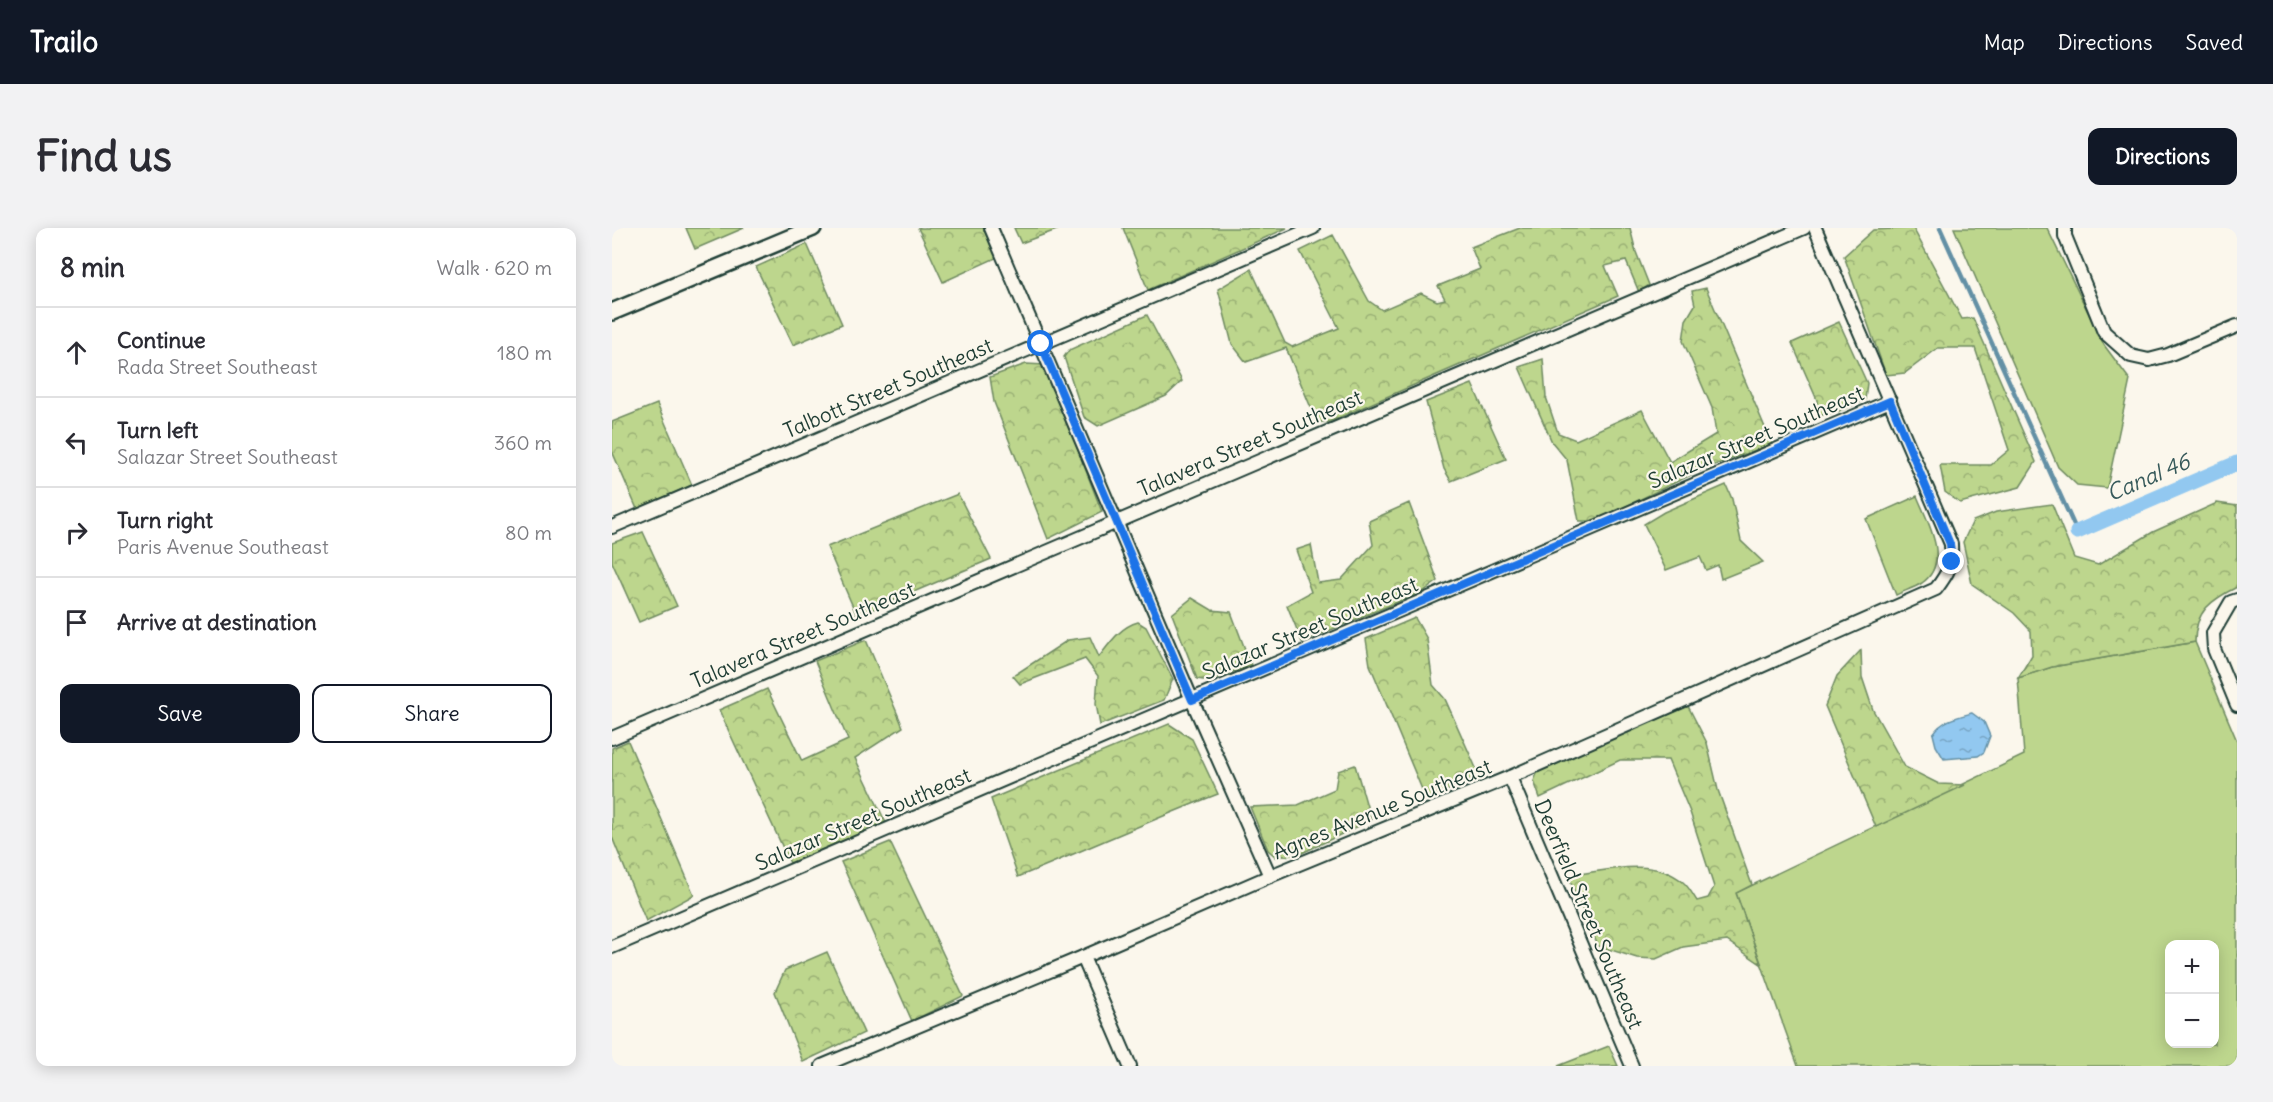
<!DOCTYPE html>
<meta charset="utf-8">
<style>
:root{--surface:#fff;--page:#f2f2f3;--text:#2b2b33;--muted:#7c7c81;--line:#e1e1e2;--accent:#111827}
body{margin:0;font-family:Delius,sans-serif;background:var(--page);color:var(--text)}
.controls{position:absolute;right:18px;bottom:18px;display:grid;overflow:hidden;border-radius:12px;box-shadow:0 3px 15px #0003}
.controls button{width:54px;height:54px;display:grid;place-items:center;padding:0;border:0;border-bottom:2px solid var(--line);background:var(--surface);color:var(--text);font:30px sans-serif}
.stop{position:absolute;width:18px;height:18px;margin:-14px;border:4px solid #1a73e8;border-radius:50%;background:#fff}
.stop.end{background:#1a73e8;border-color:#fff;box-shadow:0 2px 6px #0008}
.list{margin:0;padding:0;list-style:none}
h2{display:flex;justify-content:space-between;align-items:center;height:78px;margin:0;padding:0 24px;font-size:26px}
h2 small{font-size:20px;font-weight:400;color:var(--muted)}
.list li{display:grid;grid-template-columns:39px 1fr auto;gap:18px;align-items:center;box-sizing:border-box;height:90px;padding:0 24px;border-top:2px solid var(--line)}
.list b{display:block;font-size:22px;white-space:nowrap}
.list p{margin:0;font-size:20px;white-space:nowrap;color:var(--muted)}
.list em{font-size:20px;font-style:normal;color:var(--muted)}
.actions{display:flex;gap:12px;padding:18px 24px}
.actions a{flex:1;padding:14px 0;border:2px solid var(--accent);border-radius:12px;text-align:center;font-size:21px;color:var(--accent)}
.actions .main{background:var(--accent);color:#fff}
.icon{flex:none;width:33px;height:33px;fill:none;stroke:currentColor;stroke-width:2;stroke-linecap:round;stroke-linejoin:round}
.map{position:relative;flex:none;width:1625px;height:838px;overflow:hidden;border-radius:12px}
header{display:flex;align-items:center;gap:36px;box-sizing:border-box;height:84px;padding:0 30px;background:var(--accent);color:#fff}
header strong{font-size:28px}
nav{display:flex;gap:33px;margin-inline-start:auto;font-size:21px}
.intro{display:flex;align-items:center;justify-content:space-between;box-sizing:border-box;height:144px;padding:0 36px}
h1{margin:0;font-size:42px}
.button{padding:15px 27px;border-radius:12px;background:var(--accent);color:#fff;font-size:21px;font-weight:700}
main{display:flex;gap:36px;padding:0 36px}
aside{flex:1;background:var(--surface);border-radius:12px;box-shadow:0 3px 15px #0003}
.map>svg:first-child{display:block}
.grass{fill:#bdd68d;stroke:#6e8a60;stroke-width:1.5;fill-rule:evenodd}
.forest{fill:url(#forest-crowns);stroke:#6e8a60;stroke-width:1.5}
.water{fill:url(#water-ripples);stroke:#6490a5;stroke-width:1.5}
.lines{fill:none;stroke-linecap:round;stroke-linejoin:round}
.stream{stroke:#6490a5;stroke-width:4.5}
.canal{stroke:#92c8f0;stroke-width:15}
.minor-casing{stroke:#1f3d34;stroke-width:16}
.tertiary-casing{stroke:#1f3d34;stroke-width:20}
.minor{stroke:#fbf7ec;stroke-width:12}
.tertiary{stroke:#fbf7ec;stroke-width:15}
.route{stroke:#1a73e8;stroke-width:8}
.labels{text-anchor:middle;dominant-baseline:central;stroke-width:4.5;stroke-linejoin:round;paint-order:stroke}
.street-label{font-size:21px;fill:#1f3d34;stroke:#fbf7ec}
.water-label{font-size:22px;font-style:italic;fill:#36595a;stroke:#fbf7ec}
</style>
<header>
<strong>Trailo</strong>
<nav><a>Map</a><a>Directions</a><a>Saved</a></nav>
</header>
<div class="intro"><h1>Find us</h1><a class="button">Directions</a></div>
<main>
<aside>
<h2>8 min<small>Walk · 620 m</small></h2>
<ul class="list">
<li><svg class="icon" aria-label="ahead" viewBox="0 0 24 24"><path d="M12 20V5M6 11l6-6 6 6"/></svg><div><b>Continue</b><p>Rada Street Southeast</p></div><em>180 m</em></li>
<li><svg class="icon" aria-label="left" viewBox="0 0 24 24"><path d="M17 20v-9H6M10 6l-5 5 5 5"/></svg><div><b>Turn left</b><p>Salazar Street Southeast</p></div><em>360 m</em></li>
<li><svg class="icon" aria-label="right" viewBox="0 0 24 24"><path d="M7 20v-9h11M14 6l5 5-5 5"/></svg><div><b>Turn right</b><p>Paris Avenue Southeast</p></div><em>80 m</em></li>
<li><svg class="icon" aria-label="arrive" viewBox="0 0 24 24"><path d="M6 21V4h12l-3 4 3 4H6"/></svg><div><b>Arrive at destination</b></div></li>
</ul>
<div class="actions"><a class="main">Save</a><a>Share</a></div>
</aside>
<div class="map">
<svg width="1625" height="838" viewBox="0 0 1625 838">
<defs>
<pattern id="forest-crowns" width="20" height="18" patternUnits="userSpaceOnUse" patternTransform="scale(1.5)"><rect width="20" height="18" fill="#bdd68d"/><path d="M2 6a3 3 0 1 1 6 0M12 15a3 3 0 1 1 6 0" fill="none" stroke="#99af74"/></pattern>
<pattern id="water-ripples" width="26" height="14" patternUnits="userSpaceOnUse" patternTransform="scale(1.5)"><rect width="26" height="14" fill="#92c8f0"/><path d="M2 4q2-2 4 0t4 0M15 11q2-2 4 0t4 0" fill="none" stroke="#77a4c3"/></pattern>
</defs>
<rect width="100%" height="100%" fill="#fbf7ec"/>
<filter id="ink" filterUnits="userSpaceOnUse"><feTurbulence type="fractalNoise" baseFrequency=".0167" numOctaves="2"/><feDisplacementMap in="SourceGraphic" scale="12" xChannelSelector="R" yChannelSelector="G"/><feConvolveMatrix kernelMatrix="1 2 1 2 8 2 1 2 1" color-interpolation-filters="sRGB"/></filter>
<g filter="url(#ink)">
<g class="grass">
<path d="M 1342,0 L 1435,0 L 1492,117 L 1518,152 L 1495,260 L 1465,257 L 1446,239 Z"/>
<path d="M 1114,257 L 1120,271 L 1129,313 L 1151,334 L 1109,351 L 1106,337 L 1094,342 L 1088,329 L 1054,342 L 1032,296 L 1052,284 Z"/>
<path d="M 1305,268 C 1315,293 1340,334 1310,355 C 1302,360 1292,363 1284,367 L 1254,291 Z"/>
<path d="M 1583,414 L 1625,513 L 1625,838 L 1186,838 L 1124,665 L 1412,527 L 1406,450 L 1440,439 ZM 1558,716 L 1602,716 L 1602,816 L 1558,816 Z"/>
<path d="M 997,818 L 1006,838 L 946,838 Z"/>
</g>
<g class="forest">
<path d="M 74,0 L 132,0 L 83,21 Z"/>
<path d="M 306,0 L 373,0 L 386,29 L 331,54 Z"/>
<path d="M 402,0 L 450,0 L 409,15 Z"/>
<path d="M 511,0 L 675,0 L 536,62 Z"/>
<path d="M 908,0 L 1018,0 L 1024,24 L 1037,57 L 1027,64 L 1014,33 L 993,38 L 1006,68 L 717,194 L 705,194 L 674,120 L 634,134 L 620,116 L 606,61 L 639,41 L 673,115 L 680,119 L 727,100 L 688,23 L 721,7 L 757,73 L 770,82 L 809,65 L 825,73 L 833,71 L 826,58 L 868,41 L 859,19 Z"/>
<path d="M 1301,0 L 1350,91 L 1361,90 L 1424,234 L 1408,259 L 1348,275 L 1333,264 L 1328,237 L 1379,237 L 1397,222 L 1363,120 L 1326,120 L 1293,145 L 1274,147 L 1232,28 L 1261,2 Z"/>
<path d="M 195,16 L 230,96 L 181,117 L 144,39 Z"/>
<path d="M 1094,60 L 1160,216 L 1089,242 L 983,293 L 967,293 L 955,232 L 940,214 L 907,139 L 931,131 L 934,169 L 946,205 L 964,212 L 1030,182 L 1058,234 L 1104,206 L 1100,180 L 1071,113 L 1074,92 L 1083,77 L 1080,63 Z"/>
<path d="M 535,87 L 570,153 L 554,168 L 486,198 L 472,189 L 452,129 L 457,122 Z"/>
<path d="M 1227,94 L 1255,155 L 1253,172 L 1227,183 L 1206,188 L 1205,172 L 1180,115 Z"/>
<path d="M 414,136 L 433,137 L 490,284 L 436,311 L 382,174 L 378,149 Z"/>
<path d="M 860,156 L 894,231 L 839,253 L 832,241 L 814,174 Z"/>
<path d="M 45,176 L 80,257 L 25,281 L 0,223 L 0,194 Z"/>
<path d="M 346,266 L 379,331 L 245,388 L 215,319 Z"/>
<path d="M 797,275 L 826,353 L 812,363 L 690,414 L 675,377 L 699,364 L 684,322 L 699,317 L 706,355 L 729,352 L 761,317 L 757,293 Z"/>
<path d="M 1605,275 L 1625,278 L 1625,359 C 1599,372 1583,383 1583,414 L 1440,439 L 1406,450 L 1420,427 L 1419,403 L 1402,385 L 1360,356 L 1351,314 L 1361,293 L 1384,284 L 1440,276 L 1462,330 L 1486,337 L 1541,304 Z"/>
<path d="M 31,304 L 65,378 L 27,394 L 0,334 L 0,315 Z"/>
<path d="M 580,370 L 600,382 L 619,384 L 639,437 L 598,453 L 585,451 L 560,386 Z"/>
<path d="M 803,390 L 815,411 L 821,457 L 833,471 L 868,549 L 814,571 L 758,437 L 754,411 Z"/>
<path d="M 526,394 L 534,399 L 561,451 L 552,472 L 488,497 L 484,476 L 486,448 L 473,431 L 408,456 L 401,448 L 456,412 L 478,409 L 487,429 C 498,415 508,399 526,394 Z"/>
<path d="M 254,412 L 291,499 L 243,530 L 274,595 L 178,635 L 107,482 L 155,461 L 190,533 L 236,512 L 203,433 Z"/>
<path d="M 1249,422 L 1250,449 L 1261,482 L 1293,539 L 1327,556 L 1353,557 L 1264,599 L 1213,478 L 1225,448 Z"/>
<path d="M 1076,478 L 1095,515 L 1106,562 L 1140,657 L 1124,665 L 1149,736 L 1115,713 L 1071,719 L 1044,731 L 1025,730 L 986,718 L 956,648 C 992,643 1041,628 1071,654 C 1077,659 1081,667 1085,673 L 1096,670 L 1102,659 L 1078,584 L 1056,532 L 1008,532 L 928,570 L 922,553 L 926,543 Z"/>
<path d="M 557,496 L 580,511 L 606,566 C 539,592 473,622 406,649 L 379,571 Z"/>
<path d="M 16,513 L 82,667 L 34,693 L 0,609 L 0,520 Z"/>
<path d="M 743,537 L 759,592 L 688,626 L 664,629 L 656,622 L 638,579 L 686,577 L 723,561 L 726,543 Z"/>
<path d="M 278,614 L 351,768 L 300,793 L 229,634 Z"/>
<path d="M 215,724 L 252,805 L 191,834 L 163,764 L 173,742 Z"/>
</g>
<path class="water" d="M 1360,485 L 1372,494 L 1378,508 L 1372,524 L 1366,528 L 1332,531 L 1324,518 L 1321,506 C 1330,492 1345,489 1360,485 Z"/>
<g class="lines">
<path class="stream" d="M 1328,0 L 1465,304"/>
<path class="canal" d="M 1465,304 L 1625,235"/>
<g class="minor-casing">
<g id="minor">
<path d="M 379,0 L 580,472 L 658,648"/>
<path d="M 1453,0 L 1453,8 L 1492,104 L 1519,128 L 1537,132 L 1556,127 L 1625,98"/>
<path d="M 0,299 L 701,0"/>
<path d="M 1625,372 L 1619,374 L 1601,405 L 1602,421 L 1625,477"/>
<path d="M 0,510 L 1192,0"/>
<path d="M 898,549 L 1020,838"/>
<path d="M 0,719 L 1278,173"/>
<path d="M 471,729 L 518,838"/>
<path d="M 210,838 L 471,729 L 658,648 L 898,549 L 1324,361 C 1337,344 1340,338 1339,316 L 1203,0"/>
</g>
</g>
<g class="tertiary-casing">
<path id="tertiary" d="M 0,84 L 201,0"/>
</g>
<use href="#minor" class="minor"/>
<use href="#tertiary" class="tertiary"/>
</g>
</g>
<g class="lines" filter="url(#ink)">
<path class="route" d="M 429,116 L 580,472 L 1278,173 L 1338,316 L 1340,334"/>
</g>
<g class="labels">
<g class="street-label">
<text transform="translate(276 160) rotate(-23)">Talbott Street Southeast</text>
<text transform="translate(1144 209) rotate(-23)">Salazar Street Southeast</text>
<text transform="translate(638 215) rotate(-23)">Talavera Street Southeast</text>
<text transform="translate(698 400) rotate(-23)">Salazar Street Southeast</text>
<text transform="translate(191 407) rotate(-23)">Talavera Street Southeast</text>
<text transform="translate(770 581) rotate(-22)">Agnes Avenue Southeast</text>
<text transform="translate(251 591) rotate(-23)">Salazar Street Southeast</text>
<text transform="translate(977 686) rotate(67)">Deerfield Street Southeast</text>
</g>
<g class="water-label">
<text transform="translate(1536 249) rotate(-23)">Canal 46</text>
</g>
</g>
</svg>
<div class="controls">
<button>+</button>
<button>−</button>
</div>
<div class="stop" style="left:429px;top:116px"></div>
<div class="stop end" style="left:1340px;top:334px"></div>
</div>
</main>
